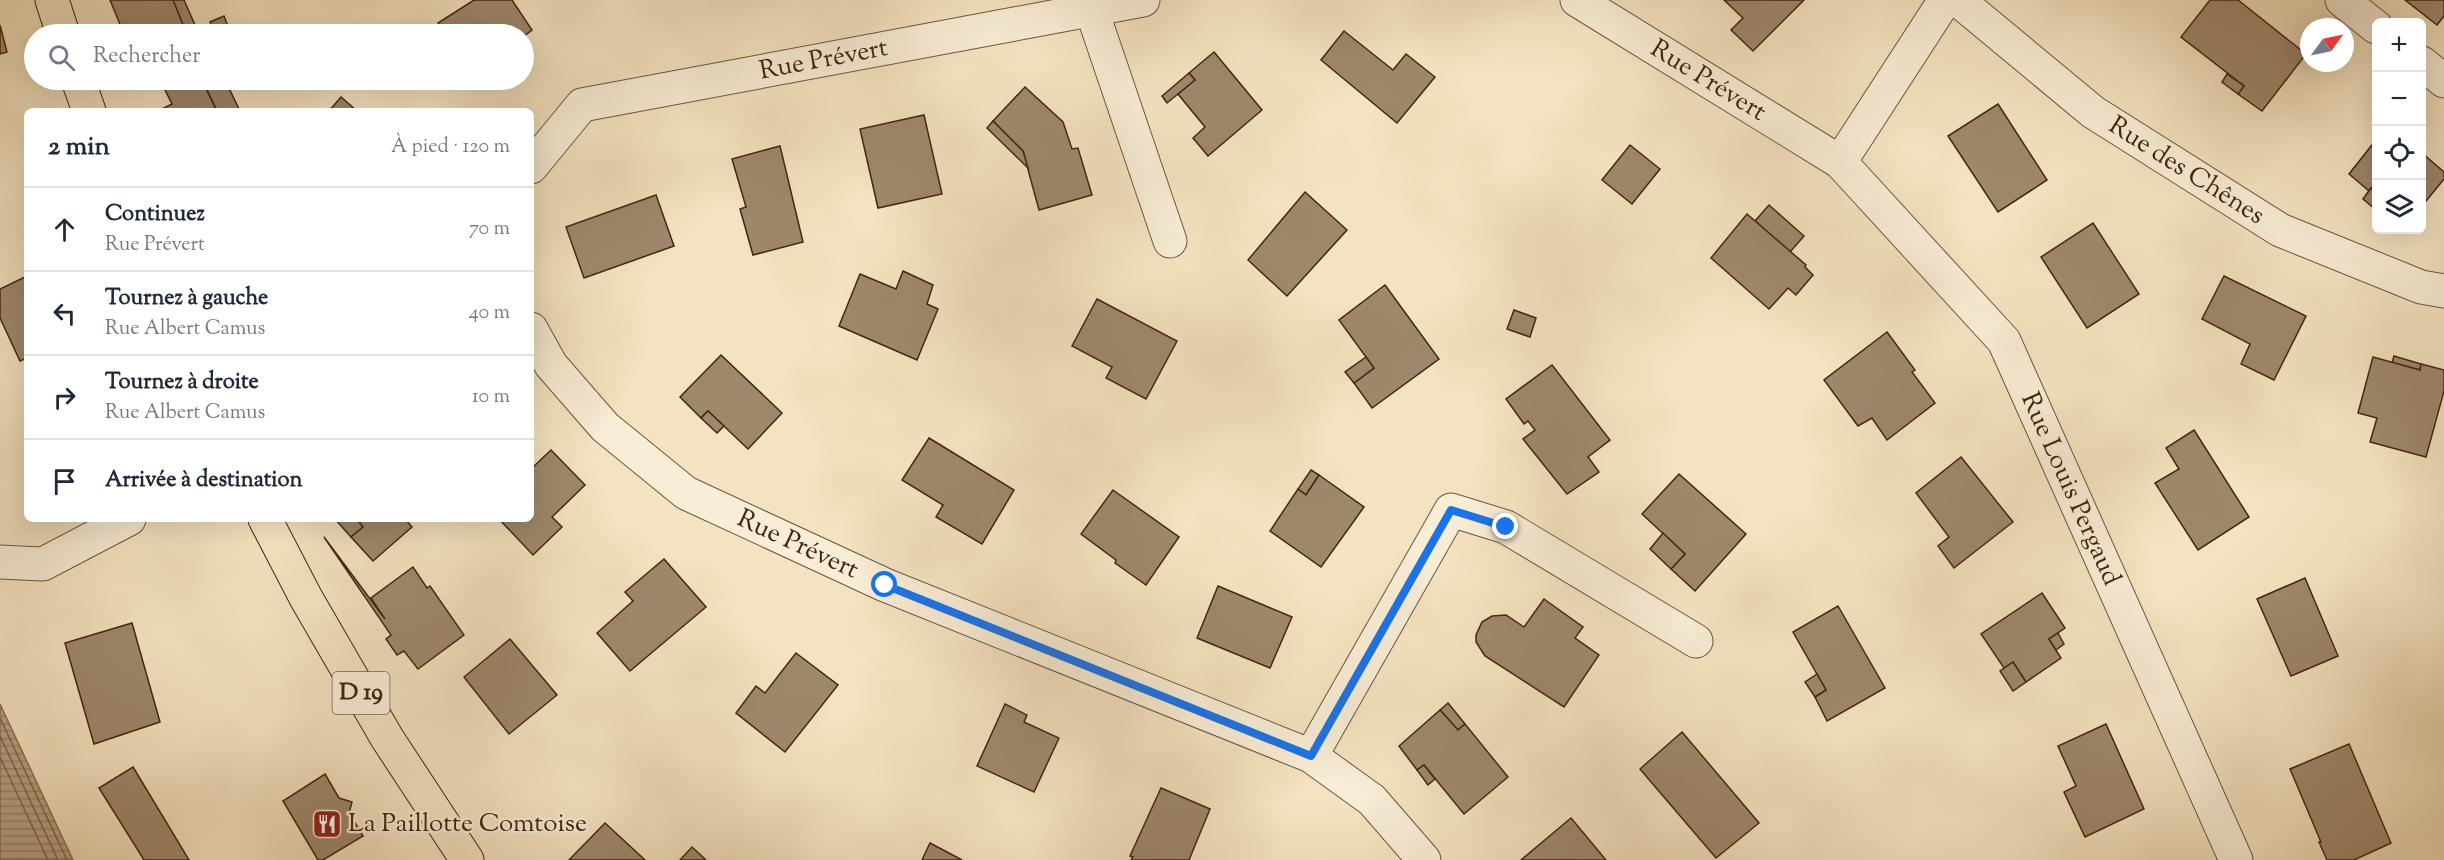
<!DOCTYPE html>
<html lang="fr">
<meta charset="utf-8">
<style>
:root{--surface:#fff;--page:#f6f6f7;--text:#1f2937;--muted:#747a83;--line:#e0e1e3}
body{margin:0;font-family:"Sorts Mill Goudy",serif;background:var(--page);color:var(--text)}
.controls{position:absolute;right:18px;top:18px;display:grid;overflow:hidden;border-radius:9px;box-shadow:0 6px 24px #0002}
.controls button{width:54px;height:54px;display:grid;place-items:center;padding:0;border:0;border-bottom:2px solid var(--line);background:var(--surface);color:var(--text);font:30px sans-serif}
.compass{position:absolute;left:2300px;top:18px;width:54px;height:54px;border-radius:50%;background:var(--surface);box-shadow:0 6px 24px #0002;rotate:57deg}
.stop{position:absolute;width:18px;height:18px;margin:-14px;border:4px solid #1a73e8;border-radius:50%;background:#fff}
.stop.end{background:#1a73e8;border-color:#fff;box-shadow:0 2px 6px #0008}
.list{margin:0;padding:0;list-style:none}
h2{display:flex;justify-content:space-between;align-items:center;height:78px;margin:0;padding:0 24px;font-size:26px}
h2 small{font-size:20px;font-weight:400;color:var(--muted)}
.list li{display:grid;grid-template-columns:39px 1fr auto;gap:18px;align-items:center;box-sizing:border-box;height:84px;padding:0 24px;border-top:2px solid var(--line)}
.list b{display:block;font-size:22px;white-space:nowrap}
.list p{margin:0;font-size:20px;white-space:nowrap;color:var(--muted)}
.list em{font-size:20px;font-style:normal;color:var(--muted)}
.icon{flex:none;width:33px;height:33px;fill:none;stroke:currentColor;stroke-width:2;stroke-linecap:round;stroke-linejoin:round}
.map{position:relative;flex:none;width:2444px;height:860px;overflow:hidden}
.search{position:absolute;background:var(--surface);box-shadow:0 6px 24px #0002;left:24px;top:24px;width:510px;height:66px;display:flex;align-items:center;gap:15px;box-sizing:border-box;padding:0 21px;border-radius:33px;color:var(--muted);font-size:22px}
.panel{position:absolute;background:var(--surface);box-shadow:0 6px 24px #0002;left:24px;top:108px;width:510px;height:414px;border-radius:9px}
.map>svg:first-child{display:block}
.water{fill:url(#water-rules);stroke:#887057;stroke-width:1.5}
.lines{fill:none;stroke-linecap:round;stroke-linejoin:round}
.shore{stroke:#7c644c;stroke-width:1.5}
.building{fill:#9e886c;stroke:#412512;stroke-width:1.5}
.street-casing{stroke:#6e543e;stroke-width:35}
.primary-casing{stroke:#412512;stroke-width:35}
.street{stroke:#f8edd6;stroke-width:33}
.primary{stroke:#f4e3c0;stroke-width:33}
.route{stroke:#1a73e8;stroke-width:8}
.labels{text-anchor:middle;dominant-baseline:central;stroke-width:4.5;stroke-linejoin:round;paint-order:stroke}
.shield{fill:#f8edd6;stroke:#78614d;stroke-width:1.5}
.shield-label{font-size:24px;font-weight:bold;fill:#412512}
.street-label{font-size:26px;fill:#412512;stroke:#f8edd6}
.poi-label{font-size:26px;fill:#412512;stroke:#f8edd6;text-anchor:start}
</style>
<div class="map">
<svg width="2444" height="860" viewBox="0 0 2444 860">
<defs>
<pattern id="water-rules" width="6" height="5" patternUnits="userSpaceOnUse" patternTransform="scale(1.5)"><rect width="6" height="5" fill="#b7a285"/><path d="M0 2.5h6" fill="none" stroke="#96846b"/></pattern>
</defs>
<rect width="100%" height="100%" fill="#f4e3c0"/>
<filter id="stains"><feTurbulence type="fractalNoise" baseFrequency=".00333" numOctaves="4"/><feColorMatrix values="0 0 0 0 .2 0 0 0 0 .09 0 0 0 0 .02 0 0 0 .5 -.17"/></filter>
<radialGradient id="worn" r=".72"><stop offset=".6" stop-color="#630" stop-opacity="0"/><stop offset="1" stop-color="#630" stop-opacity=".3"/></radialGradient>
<path class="water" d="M 0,704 L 73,860 L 0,860 Z"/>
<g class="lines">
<g class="shore">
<path d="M 0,718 L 67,860"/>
<path d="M 0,736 L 58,860"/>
<path d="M 0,757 L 48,860"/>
</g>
</g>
<g class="building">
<path d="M 110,0 L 173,0 L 187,34 L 124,34 Z"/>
<path d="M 173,0 L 184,0 L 198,32 L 187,34 Z"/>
<path d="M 474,0 L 512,0 L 532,30 L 524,36 L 445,34 L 438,23 Z"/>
<path d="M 1724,0 L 1804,0 L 1753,51 L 1731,30 L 1743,18 Z"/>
<path d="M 2210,0 L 2238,0 L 2306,54 L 2262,111 L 2238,94 L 2244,86 L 2181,37 Z"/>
<path d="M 2405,0 L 2444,0 L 2444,16 L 2437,25 Z"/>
<path d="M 224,16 L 231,34 L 215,34 L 210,22 Z"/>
<path d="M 0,25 L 7,52 L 0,54 Z"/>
<path d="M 1344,31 L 1393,70 L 1406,54 L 1435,77 L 1397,123 L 1321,60 Z"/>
<path d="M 1214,52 L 1262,110 L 1208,156 L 1193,138 L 1205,127 L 1178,94 L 1195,80 L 1189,73 Z"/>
<path d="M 1189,73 L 1195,80 L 1167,103 L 1162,96 Z"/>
<path d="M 2227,74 L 2244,86 L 2238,94 L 2222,82 Z"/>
<path d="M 160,80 L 202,80 L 217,111 L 158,111 L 172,104 Z"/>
<path d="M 202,80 L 225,80 L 207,90 Z"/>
<path d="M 225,80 L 240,111 L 217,111 L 207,90 Z"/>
<path d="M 1025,87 L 1063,122 L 1072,149 L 1078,148 L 1092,195 L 1039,210 L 1023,151 L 993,121 Z"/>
<path d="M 341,97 L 357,111 L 329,111 Z"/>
<path d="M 1998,104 L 2047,180 L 1998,212 L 1948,136 Z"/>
<path d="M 924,115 L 942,194 L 878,208 L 860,129 Z"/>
<path d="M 993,121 L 1023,151 L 1028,168 L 987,128 Z"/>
<path d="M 2376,140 L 2376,193 L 2371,188 L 2369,191 L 2349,174 Z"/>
<path d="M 1630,145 L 1660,169 L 1632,204 L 1602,180 Z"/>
<path d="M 780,146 L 803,242 L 753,255 L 740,209 L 746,207 L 732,159 Z"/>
<path d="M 2422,153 L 2444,172 L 2444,179 L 2422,206 Z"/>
<path d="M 2371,188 L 2376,193 L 2376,210 L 2363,199 Z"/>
<path d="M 1305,192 L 1347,230 L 1287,296 L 1248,260 Z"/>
<path d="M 656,195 L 674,246 L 584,278 L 566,227 Z"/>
<path d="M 1769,205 L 1804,236 L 1790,252 L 1755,221 Z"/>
<path d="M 1747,214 L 1806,265 L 1805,267 L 1813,275 L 1796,295 L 1788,288 L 1769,309 L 1711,258 Z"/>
<path d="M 2093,223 L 2139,294 L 2087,328 L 2041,257 Z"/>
<path d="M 903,271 L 933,285 L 927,304 L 938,309 L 917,360 L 839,326 L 860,274 L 896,289 Z"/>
<path d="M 27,276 L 27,358 L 20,361 L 0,318 L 0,289 Z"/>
<path d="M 2224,276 L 2306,316 L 2274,380 L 2241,364 L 2250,344 L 2202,319 Z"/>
<path d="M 1385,285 L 1439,359 L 1372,408 L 1354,383 L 1374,368 L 1339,320 Z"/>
<path d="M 1097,299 L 1177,341 L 1146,399 L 1106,378 L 1112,367 L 1072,346 Z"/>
<path d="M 1514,310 L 1536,318 L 1530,337 L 1507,329 Z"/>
<path d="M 1887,332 L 1915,370 L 1912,372 L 1935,403 L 1887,440 L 1872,418 L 1858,426 L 1824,380 Z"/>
<path d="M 721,355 L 782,413 L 748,449 L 708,411 L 701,418 L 680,397 Z"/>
<path d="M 2394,356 L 2421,364 L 2420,370 L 2392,363 Z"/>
<path d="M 1366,357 L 1374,368 L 1354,383 L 1345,372 Z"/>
<path d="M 2373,357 L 2420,370 L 2421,364 L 2444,370 L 2444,391 L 2426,457 L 2370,442 L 2377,418 L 2358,413 Z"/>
<path d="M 1552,365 L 1610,440 L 1588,457 L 1599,472 L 1567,494 L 1523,439 L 1535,430 L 1528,421 L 1524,424 L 1506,399 Z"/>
<path d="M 708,411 L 724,426 L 717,433 L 701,418 Z"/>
<path d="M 2194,430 L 2249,517 L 2198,550 L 2155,483 L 2179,469 L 2166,448 Z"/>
<path d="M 929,438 L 1014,490 L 982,544 L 936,517 L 943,505 L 902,480 Z"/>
<path d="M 551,450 L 585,485 L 552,517 L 562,527 L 533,555 L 499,519 L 531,519 L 531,469 Z"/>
<path d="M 1961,457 L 2013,522 L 1954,568 L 1938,546 L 1949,537 L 1916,493 Z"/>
<path d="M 1311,470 L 1319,475 L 1306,495 L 1298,489 Z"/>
<path d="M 1679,474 L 1746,534 L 1695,591 L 1671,569 L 1685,554 L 1642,514 Z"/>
<path d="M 1319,475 L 1364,507 L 1321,567 L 1270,531 L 1298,489 L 1306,495 Z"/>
<path d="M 1113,490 L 1179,537 L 1146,585 L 1115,563 L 1116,560 L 1081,534 Z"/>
<path d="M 335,519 L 357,519 L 363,527 L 351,537 Z"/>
<path d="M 357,519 L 405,519 L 412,527 L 373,561 L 351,537 L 363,527 Z"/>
<path d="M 1663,533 L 1685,554 L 1671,569 L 1650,549 Z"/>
<path d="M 324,537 L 385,619 L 371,598 L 413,567 L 427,588 L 430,586 L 464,635 L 418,669 L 404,651 L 397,655 L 386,639 L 391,635 Z"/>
<path d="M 664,559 L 706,607 L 630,671 L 597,633 L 633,601 L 625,592 Z"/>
<path d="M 2305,578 L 2338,656 L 2291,676 L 2257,599 Z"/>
<path d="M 1218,586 L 1292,617 L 1270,668 L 1197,638 Z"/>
<path d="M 2042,593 L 2065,628 L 2049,639 L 2061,658 L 2026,682 L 2013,662 L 2004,668 L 1981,634 Z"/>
<path d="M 1544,599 L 1583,627 L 1575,638 L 1599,655 L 1564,707 L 1485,656 L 1476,642 L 1476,635 L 1482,622 L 1492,616 L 1506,615 L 1524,627 Z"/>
<path d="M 1838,606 L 1885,688 L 1827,721 L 1815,697 L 1826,690 L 1793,632 Z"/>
<path d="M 132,623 L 160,722 L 94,744 L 65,643 Z"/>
<path d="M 2058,633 L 2064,644 L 2056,650 L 2049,639 Z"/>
<path d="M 510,639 L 557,695 L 509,734 L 464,677 Z"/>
<path d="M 796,653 L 838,685 L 785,752 L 736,713 L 756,686 L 765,693 Z"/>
<path d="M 2013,662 L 2026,682 L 2013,691 L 2000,671 Z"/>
<path d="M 1817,674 L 1826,690 L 1815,697 L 1805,682 Z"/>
<path d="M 1448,703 L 1465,724 L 1458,730 L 1440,710 Z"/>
<path d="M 1005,704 L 1027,715 L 1024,722 L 1059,738 L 1034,792 L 977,766 Z"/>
<path d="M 1440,710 L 1458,730 L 1465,724 L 1508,777 L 1464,814 L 1424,765 L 1417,770 L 1399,746 Z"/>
<path d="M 2106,724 L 2144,809 L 2085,837 L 2064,792 L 2076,786 L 2058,746 Z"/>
<path d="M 1682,732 L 1759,823 L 1716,858 L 1640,769 Z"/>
<path d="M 2349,744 L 2391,843 L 2354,860 L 2327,860 L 2319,842 L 2321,842 L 2290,769 Z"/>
<path d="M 1424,765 L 1435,779 L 1428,785 L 1417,770 Z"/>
<path d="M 133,767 L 189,860 L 144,860 L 99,788 Z"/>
<path d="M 325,774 L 339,798 L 352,802 L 349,813 L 363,836 L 323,860 L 318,860 L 283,801 Z"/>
<path d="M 1161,788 L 1210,809 L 1189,860 L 1131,860 L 1133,857 L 1130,856 Z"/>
<path d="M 1571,818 L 1606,860 L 1521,860 Z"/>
<path d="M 605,823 L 645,860 L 569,860 Z"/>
<path d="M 930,843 L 962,860 L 922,860 Z"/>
<path d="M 692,847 L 706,860 L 680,860 Z"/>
</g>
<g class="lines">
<g class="street-casing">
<g id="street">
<path id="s1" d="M 1577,0 L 1840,162 L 2004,341 L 2236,860"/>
<path id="s2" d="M 1958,0 L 2093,112 L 2280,230 L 2421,287 L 2444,291"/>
<path d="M 2342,0 L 2376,27"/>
<path d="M 1092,11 L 1170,241"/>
<path d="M 2422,63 L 2444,81"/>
<path d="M 1840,162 L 1945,0"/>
<path id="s3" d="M 531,167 L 582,105 L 1143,0"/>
<path id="s4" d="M 531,329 L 551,365 L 605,427 L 686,493 L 885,585 L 1311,756 L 1372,800 L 1424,860"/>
<path d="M 0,562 L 43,564 L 129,519"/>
<path d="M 1311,756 L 1451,510 L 1506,527 L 1696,641"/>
</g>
</g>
<g class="primary-casing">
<g id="primary">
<path d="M 52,0 L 63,34"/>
<path d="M 78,80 L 89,111"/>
<path d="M 265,519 L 306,598 L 387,738 L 467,860"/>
</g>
</g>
<use href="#street" class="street"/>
<use href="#primary" class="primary"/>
</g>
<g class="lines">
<path class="route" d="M 885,585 L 1311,756 L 1451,510 L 1506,527"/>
</g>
<defs>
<g id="restaurant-square" transform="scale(1.5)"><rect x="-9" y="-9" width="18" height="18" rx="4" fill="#8f2418" stroke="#f8edd6"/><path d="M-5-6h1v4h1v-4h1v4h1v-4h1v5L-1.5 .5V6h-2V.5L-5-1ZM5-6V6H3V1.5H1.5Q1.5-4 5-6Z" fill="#fff"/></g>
</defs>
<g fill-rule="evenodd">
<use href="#restaurant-square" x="327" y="824"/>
</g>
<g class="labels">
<rect class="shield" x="332.5" y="672" width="57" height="42" rx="4.5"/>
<g class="shield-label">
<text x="361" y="693">D 19</text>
</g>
<g class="street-label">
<text stroke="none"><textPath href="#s3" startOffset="326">Rue Prévert</textPath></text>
<text stroke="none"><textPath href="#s1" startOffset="154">Rue Prévert</textPath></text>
<text stroke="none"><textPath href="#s2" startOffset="286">Rue des Chênes</textPath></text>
<text stroke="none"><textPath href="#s1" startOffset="714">Rue Louis Pergaud</textPath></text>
<text stroke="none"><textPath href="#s4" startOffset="351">Rue Prévert</textPath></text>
</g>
<g class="poi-label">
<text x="348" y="824">La Paillotte Comtoise</text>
</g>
</g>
<rect width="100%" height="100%" filter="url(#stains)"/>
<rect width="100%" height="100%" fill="url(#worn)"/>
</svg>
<div class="controls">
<button>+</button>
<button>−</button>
<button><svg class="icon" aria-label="locate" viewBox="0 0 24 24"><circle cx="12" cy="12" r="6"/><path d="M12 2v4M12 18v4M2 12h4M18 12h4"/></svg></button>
<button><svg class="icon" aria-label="layers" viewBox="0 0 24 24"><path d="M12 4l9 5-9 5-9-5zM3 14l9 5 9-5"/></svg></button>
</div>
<svg class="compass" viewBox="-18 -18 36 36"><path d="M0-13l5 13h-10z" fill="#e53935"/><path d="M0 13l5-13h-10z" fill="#747a83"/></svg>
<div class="stop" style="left:885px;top:585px"></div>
<div class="stop end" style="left:1506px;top:527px"></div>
<div class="search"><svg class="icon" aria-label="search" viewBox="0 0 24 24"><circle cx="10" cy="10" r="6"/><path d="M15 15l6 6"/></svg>Rechercher</div>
<section class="panel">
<h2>2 min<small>À pied · 120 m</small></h2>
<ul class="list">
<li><svg class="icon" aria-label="ahead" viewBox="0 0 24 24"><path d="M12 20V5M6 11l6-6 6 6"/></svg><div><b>Continuez</b><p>Rue Prévert</p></div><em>70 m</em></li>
<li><svg class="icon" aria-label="left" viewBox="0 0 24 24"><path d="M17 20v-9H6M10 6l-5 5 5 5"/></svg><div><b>Tournez à gauche</b><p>Rue Albert Camus</p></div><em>40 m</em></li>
<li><svg class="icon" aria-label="right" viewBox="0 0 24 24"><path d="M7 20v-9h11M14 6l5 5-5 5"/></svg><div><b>Tournez à droite</b><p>Rue Albert Camus</p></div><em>10 m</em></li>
<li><svg class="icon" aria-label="arrive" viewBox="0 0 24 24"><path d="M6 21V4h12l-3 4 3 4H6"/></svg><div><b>Arrivée à destination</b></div></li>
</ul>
</section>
</div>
